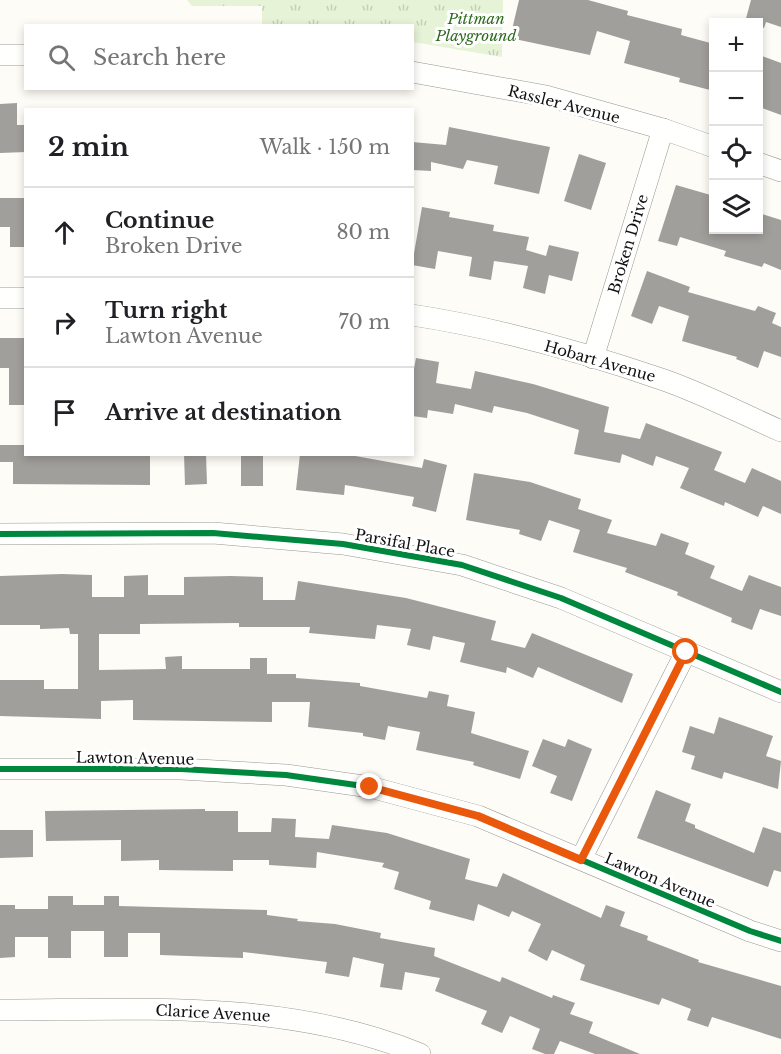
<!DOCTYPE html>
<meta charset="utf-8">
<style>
:root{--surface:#fff;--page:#f6f6f6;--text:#202124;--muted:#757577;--line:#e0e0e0}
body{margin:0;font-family:"Libre Baskerville",serif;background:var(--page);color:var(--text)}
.controls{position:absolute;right:18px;top:18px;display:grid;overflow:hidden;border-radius:0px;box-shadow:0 3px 9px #0003}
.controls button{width:54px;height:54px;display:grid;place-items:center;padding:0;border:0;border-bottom:2px solid var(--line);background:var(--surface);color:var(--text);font:30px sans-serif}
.stop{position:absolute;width:18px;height:18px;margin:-14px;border:4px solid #ea580c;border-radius:50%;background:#fff}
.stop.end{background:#ea580c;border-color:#fff;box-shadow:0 2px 6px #0008}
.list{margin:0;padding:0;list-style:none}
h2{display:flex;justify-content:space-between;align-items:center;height:78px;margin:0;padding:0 24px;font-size:26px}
h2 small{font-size:20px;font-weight:400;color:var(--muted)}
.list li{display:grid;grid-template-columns:39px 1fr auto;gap:18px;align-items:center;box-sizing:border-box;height:90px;padding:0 24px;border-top:2px solid var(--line)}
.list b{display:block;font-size:22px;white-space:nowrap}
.list p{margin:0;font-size:20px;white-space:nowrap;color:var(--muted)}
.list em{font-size:20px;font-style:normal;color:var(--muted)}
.icon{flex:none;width:33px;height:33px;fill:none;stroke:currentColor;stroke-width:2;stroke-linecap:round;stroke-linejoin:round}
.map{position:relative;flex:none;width:781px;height:1054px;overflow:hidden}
.search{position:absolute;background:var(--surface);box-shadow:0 3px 9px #0003;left:24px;top:24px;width:390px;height:66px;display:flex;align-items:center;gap:15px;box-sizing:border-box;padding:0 21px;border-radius:0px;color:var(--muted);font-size:22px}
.panel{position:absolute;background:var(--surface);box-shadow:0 3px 9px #0003;left:24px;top:108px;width:390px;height:348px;border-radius:0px}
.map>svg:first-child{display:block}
.grass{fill:url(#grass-tufts)}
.building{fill:#a19f9c}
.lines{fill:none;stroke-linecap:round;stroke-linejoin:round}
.minor-casing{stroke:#979795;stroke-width:22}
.minor{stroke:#fffffe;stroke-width:21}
.cycleway-casing{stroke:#fff;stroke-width:10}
.cycleway{stroke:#00873e;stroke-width:6}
.route{stroke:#ea580c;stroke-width:8}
.labels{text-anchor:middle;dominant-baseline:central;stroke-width:6;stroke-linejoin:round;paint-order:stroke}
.park-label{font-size:15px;font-style:italic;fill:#2f6b1f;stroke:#fff}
.street-label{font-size:15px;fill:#111;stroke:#fff}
</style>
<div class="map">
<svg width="781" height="1054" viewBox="0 0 781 1054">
<defs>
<pattern id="grass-tufts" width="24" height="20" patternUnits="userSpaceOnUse" patternTransform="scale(1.5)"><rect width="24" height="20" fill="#e7f3d7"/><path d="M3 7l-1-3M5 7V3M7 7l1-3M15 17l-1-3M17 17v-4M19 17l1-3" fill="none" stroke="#c5cfb8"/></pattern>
</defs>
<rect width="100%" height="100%" fill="#fdfcf7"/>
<path class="grass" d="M 187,0 L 503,0 L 502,57 L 413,42 L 412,26 L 262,25 L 262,6 L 192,6 Z"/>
<g class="building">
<path d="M 519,0 L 588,0 L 628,11 L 627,15 L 682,29 L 681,35 L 714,44 L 714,91 L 679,82 L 680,78 L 624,63 L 630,41 L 597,31 L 590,55 L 510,38 Z"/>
<path d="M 751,0 L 781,0 L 781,27 L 766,22 L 764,28 L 759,26 L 759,22 L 745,22 Z"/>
<path d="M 759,55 L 781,63 L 781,115 L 759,107 Z"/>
<path d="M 17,103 L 17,125 L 26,125 L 26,152 L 0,153 L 0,104 Z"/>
<path d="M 449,127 L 550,147 L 539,194 L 494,184 L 498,166 L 467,160 L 463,169 L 431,162 L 431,171 L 412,170 L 412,142 L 446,145 Z"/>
<path d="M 579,154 L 606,163 L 591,210 L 564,201 Z"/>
<path d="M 676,185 L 714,196 L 714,230 L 759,230 L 759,213 L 781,220 L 781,270 L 764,263 L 762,267 L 724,256 L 726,251 L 680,237 L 677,246 L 658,241 Z"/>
<path d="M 0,198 L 26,198 L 26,247 L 10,247 L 10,227 L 0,227 Z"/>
<path d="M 422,207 L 450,212 L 449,217 L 494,225 L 493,231 L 529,237 L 526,250 L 546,256 L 549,245 L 579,252 L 572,281 L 549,275 L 545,294 L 523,288 L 528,266 L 494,261 L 491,280 L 469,276 L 472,257 L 438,251 L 435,269 L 412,265 Z"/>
<path d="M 647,271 L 690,287 L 688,292 L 755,311 L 758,306 L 776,313 L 772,323 L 781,327 L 781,357 L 764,351 L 758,368 L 736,359 L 737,357 L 682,341 L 689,316 L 659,306 L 652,324 L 631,316 Z"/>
<path d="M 0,338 L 26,338 L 26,405 L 9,405 L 9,368 L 0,368 Z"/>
<path d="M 416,358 L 439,362 L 436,383 L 471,389 L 475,371 L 533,384 L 609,407 L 604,432 L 640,439 L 646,423 L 722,452 L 714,470 L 745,483 L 752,468 L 781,481 L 781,514 L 763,506 L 758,517 L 725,502 L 724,506 L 680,488 L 689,468 L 656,456 L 653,466 L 622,454 L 620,463 L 574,454 L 579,430 L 527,413 L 494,406 L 492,413 L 455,404 L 453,414 L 428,410 L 427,418 L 412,416 L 412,380 Z"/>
<path d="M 0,445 L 26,445 L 26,454 L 150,454 L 150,485 L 13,484 L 13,462 L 0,462 Z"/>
<path d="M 184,454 L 206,454 L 207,484 L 185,485 Z"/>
<rect x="241" y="454" width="22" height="32"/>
<path d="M 300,454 L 344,454 L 422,468 L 424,459 L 447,465 L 436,512 L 412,506 L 414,497 L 345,485 L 344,495 L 296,490 Z"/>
<path d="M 474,473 L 530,482 L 581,499 L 578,509 L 612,520 L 607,533 L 656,546 L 661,533 L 689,543 L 685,554 L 715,566 L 710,578 L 742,591 L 749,575 L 781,587 L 781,616 L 760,609 L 752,630 L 731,622 L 732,618 L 677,595 L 678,592 L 625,572 L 627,568 L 573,552 L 580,530 L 549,520 L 541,541 L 519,534 L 520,530 L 466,520 Z"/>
<path d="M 62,574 L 92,575 L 92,597 L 124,597 L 124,576 L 148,575 L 148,595 L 184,595 L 184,577 L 231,576 L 263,577 L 263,600 L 295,600 L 298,581 L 406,598 L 496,621 L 491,640 L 525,648 L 532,633 L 633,674 L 622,703 L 538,667 L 533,678 L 507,667 L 506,673 L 460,662 L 465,643 L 433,636 L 430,650 L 407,645 L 411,629 L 377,625 L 375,639 L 309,633 L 310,627 L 239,627 L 239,623 L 140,624 L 140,634 L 99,634 L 99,670 L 166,669 L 165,657 L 182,656 L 182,669 L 250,669 L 250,658 L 267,658 L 267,674 L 296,674 L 296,678 L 360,683 L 360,686 L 427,698 L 429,691 L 449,695 L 447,706 L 475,712 L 471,733 L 529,751 L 520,779 L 473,765 L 474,762 L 416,750 L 420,732 L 388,726 L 385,740 L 363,736 L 363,733 L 308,727 L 310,702 L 272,702 L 272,722 L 133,720 L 133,700 L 101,701 L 101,719 L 0,716 L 0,680 L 44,680 L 44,689 L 78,689 L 78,634 L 70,634 L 69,628 L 40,629 L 40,625 L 0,625 L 0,576 Z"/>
<path d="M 719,717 L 773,736 L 766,756 L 781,761 L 778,789 L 724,772 L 722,779 L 691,769 L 695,756 L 682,752 L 690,726 L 714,734 Z"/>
<path d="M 543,739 L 565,747 L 568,739 L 592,749 L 572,801 L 550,793 L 557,776 L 532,766 Z"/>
<path d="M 656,790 L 691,804 L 685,821 L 695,825 L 695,828 L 754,853 L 763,827 L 781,833 L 781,872 L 774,870 L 768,887 L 637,838 Z"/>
<path d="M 205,809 L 205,811 L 238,811 L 238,832 L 271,832 L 272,818 L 296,819 L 295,837 L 329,839 L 332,825 L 387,833 L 470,859 L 465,879 L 497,887 L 503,873 L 601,918 L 606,905 L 625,912 L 620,926 L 648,936 L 647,940 L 699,960 L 698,962 L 781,986 L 781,1039 L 712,1017 L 708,1027 L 687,1020 L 691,1009 L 662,998 L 659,1005 L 580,980 L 585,965 L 552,950 L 547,961 L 528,951 L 541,924 L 512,911 L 509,917 L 478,904 L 474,921 L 429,909 L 431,901 L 394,889 L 399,872 L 382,867 L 384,863 L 317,852 L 316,868 L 269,865 L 269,860 L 233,860 L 233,871 L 159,870 L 159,860 L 121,861 L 121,840 L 46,841 L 45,811 Z"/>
<path d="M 0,830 L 33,830 L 33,857 L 0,858 Z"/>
<path d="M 48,896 L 73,896 L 73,905 L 104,905 L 104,896 L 119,896 L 119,906 L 267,910 L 267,915 L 298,919 L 297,921 L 335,924 L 381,933 L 380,938 L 435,948 L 434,956 L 500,982 L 502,977 L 552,998 L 553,995 L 575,1003 L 570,1014 L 593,1022 L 589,1033 L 640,1054 L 595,1054 L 560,1041 L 554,1054 L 545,1054 L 532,1049 L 540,1029 L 510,1016 L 502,1033 L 481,1024 L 487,1011 L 435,991 L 440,978 L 405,972 L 402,990 L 380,987 L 384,964 L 353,957 L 349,977 L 325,973 L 327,962 L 243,952 L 243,958 L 160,955 L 160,933 L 128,933 L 128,957 L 104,957 L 104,931 L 71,931 L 71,958 L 48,958 L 48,937 L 15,937 L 15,957 L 0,958 L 0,905 L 15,905 L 15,909 L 48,909 Z"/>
</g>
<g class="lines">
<g class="minor-casing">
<g id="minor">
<path d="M 0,55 L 26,55"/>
<path d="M 412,72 L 546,96 L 663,129 L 714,147"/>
<path d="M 758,163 L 781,171"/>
<path d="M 0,298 L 26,298"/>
<path d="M 412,315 C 497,328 583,352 664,380 C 704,394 742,414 781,431"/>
<path d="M 593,358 L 663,129"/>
<path d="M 0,534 L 213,533 L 343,544 L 462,565 L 561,598 L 781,692"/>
<path d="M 0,769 L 181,769 L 286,775 L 370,787 L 478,816 L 750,931 L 781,941"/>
<path d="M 581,859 L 686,652"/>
<path d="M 0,1010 C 140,1010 288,999 420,1054"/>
</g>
</g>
<use href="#minor" class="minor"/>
<g class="cycleway-casing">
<g id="cycleway">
<path d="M 0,534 L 213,533 L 343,544 L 462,565 L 561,598 L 781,692"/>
<path d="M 0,769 L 181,769 L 286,775 L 370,787 L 478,816 L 750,931 L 781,941"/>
</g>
</g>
<use href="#cycleway" class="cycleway"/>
</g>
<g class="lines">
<path class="route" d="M 370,787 L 478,816 L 581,860 L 686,652"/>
</g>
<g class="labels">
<g class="park-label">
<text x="476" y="18">Pittman<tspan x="476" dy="17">Playground</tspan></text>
</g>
<g class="street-label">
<text transform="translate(564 104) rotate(14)">Rassler Avenue</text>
<text transform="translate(628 244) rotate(-73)">Broken Drive</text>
<text transform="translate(600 361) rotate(16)">Hobart Avenue</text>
<text transform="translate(405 543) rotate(10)">Parsifal Place</text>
<text transform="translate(135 758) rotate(1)">Lawton Avenue</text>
<text transform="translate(660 880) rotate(23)">Lawton Avenue</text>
<text transform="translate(213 1013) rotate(3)">Clarice Avenue</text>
</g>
</g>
</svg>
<div class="controls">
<button>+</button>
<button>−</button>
<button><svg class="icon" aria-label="locate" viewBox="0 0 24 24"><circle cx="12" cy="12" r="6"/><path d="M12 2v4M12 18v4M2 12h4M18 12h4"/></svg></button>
<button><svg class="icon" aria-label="layers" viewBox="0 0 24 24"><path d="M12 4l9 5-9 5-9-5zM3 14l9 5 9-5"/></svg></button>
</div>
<div class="stop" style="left:686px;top:652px"></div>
<div class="stop end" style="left:370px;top:787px"></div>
<div class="search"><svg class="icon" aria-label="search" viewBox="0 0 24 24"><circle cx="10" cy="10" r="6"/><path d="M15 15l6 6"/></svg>Search here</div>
<section class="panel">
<h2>2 min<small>Walk · 150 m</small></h2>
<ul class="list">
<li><svg class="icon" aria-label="ahead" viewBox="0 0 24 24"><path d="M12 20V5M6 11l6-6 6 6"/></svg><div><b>Continue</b><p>Broken Drive</p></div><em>80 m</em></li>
<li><svg class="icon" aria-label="right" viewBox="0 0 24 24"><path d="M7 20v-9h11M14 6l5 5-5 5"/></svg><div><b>Turn right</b><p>Lawton Avenue</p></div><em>70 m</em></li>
<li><svg class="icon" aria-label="arrive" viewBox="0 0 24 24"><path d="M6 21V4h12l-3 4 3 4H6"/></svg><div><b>Arrive at destination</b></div></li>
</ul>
</section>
</div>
